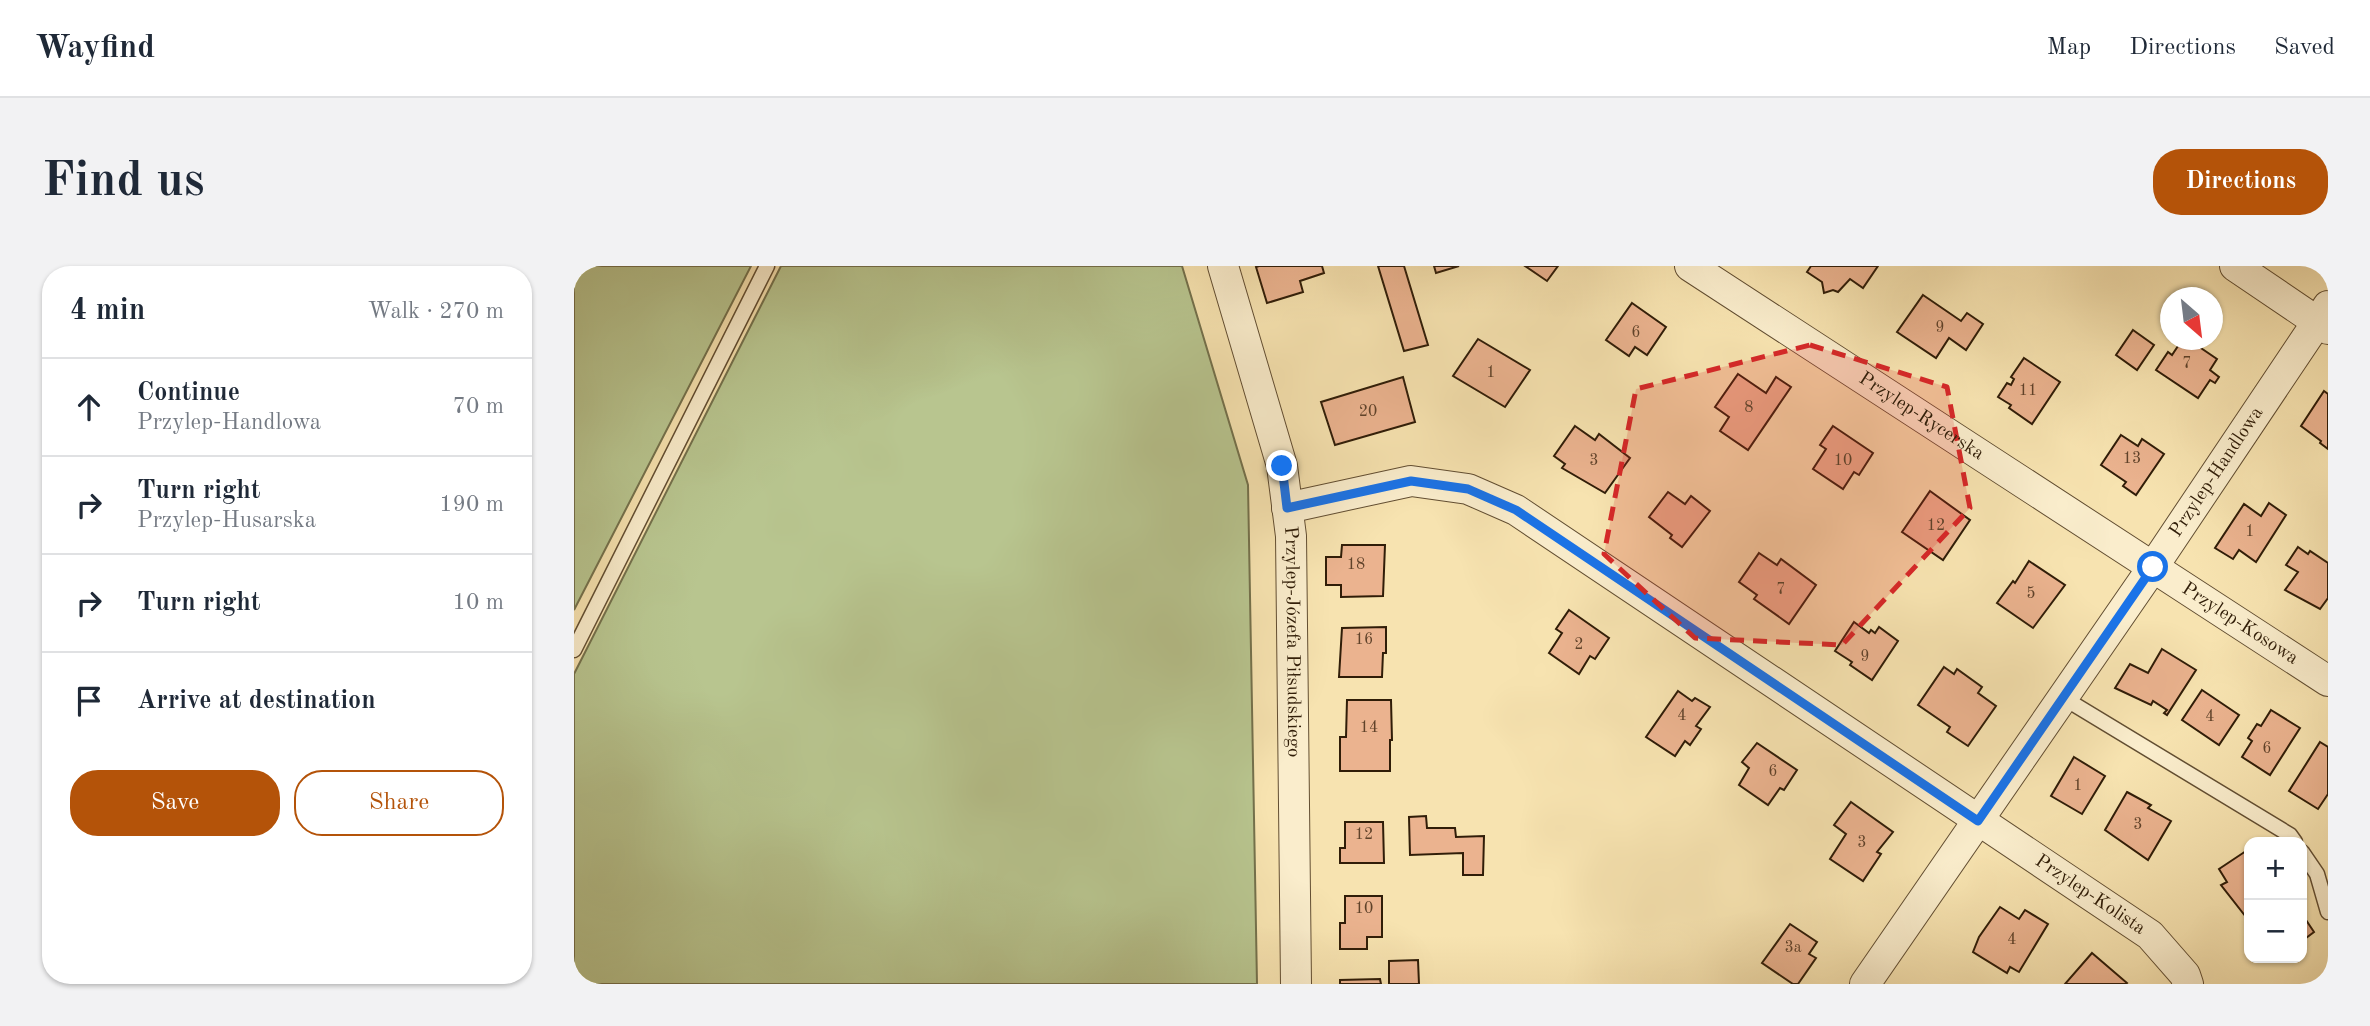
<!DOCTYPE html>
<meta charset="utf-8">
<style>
:root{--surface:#fff;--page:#f2f2f3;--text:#1f2937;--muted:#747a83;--line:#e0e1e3;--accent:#b45309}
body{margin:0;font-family:"Old Standard TT",serif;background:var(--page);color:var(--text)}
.controls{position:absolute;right:21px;bottom:21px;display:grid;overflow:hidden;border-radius:14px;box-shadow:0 2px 5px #0004}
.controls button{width:63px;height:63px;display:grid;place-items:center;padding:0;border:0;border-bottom:2px solid var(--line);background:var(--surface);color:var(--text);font:35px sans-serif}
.compass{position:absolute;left:1586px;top:21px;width:63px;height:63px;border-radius:50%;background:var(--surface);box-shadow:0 2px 5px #0004;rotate:152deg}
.stop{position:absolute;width:21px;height:21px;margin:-16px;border:5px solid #1a73e8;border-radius:50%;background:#fff}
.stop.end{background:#1a73e8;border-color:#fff;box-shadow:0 2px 7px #0008}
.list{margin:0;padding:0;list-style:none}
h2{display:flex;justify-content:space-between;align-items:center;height:91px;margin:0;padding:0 28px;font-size:30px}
h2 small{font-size:23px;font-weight:400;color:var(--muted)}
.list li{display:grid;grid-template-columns:46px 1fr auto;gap:21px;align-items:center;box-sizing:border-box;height:98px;padding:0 28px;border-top:2px solid var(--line)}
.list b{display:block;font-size:26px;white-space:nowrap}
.list p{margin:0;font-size:23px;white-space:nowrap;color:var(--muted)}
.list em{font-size:23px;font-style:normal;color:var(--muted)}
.actions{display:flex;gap:14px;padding:21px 28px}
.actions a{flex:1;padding:16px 0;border:2px solid var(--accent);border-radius:28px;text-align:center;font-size:24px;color:var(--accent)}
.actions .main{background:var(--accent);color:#fff}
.icon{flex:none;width:38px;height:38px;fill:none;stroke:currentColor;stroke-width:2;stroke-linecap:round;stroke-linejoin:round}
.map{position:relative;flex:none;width:1754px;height:718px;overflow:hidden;border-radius:28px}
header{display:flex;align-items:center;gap:42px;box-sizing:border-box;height:98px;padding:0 35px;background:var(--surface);border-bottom:2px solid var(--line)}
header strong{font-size:33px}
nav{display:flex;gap:38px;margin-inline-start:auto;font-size:24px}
.intro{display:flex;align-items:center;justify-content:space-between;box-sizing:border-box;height:168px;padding:0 42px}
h1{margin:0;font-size:49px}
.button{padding:18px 32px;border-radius:28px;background:var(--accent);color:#fff;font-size:24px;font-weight:700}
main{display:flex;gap:42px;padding:0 42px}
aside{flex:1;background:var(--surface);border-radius:28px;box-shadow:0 2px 5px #0004}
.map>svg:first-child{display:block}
.green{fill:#b8c58f;stroke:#74714c;stroke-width:2}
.building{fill:#ebb38f;stroke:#301d08;stroke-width:2}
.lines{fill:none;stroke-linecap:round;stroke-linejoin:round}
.lane-casing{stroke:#624e32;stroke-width:17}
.street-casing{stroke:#624e32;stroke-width:32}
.lane{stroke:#faedcc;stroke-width:14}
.street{stroke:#faedcc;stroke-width:30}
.route{stroke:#1a73e8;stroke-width:9}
.marked{fill:#d62828;fill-opacity:0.2;stroke:#d62828;stroke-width:5;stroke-dasharray:14 9;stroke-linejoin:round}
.labels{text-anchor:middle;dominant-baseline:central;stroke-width:5;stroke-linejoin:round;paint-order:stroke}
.number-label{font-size:16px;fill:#5f422a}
.street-label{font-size:19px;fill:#301d08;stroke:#faedcc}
</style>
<header>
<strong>Wayfind</strong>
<nav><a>Map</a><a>Directions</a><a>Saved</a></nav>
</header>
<div class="intro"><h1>Find us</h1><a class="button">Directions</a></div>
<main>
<aside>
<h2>4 min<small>Walk · 270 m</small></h2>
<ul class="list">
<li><svg class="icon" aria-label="ahead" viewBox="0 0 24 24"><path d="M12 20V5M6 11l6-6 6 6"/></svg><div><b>Continue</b><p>Przylep-Handlowa</p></div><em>70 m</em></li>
<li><svg class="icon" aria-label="right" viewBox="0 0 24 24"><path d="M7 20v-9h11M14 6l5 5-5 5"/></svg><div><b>Turn right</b><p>Przylep-Husarska</p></div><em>190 m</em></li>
<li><svg class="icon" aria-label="right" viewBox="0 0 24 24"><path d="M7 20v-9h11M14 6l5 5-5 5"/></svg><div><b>Turn right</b></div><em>10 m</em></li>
<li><svg class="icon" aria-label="arrive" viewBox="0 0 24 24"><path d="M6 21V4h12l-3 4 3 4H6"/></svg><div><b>Arrive at destination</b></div></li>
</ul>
<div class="actions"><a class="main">Save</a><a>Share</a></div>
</aside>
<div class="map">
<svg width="1754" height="718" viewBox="0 0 1754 718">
<rect width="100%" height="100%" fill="#f7e3b0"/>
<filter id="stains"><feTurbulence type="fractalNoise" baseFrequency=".00286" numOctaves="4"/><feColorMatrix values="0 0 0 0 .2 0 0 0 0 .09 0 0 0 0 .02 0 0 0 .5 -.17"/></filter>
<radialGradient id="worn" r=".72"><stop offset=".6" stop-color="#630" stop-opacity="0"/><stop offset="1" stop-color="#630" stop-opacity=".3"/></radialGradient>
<g class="green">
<path d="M 0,0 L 177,0 L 0,344 Z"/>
<path d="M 207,0 L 608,0 L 674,219 L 683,718 L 0,718 L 0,408 Z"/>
</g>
<g class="building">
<path d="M 685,0 L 748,0 L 750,7 L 726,15 L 729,26 L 693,37 L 682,1 Z"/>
<path d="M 804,0 L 830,0 L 854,79 L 830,85 Z"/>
<path d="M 860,0 L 885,0 L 862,7 Z"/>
<path d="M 951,0 L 984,0 L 973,15 Z"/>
<path d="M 1237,0 L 1304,0 L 1289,22 L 1276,13 L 1264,26 L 1259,24 L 1250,27 L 1248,16 L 1233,6 Z"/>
<path d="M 1349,29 L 1387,55 L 1393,47 L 1409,58 L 1392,84 L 1375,72 L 1362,92 L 1323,66 Z"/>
<path d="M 1058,37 L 1092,61 L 1073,89 L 1061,81 L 1055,90 L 1032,74 Z"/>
<path d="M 1559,64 L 1580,79 L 1563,104 L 1542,89 Z"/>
<path d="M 904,73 L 956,104 L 931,141 L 879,110 Z"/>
<path d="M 1608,74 L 1615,74 L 1643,93 L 1636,104 L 1645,111 L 1641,117 L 1636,114 L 1624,132 L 1582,104 L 1594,86 L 1598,89 Z"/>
<path d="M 1450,92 L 1486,116 L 1458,158 L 1435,142 L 1437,139 L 1424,131 L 1433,117 L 1437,119 L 1440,113 L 1437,111 Z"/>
<path d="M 1164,108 L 1192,127 L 1202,111 L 1217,121 L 1174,184 L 1146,165 L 1155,151 L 1141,141 Z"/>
<path d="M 829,111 L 841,156 L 761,179 L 747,136 Z"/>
<path d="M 1750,125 L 1754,128 L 1754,183 L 1746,177 L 1747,175 L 1727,160 Z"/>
<path d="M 1001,160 L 1021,174 L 1025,168 L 1056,192 L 1031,227 L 988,202 L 991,198 L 980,190 Z"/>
<path d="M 1259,160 L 1299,187 L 1285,209 L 1280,206 L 1269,223 L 1239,203 L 1252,183 L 1246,179 Z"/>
<path d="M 1547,169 L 1564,180 L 1568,173 L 1590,188 L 1562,229 L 1549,220 L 1552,216 L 1527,199 Z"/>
<path d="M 1356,225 L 1396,254 L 1369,294 L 1328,266 Z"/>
<path d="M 1094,226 L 1111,238 L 1117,230 L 1136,245 L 1108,281 L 1096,272 L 1098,269 L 1075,251 Z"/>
<path d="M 1695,237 L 1712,249 L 1682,296 L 1665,284 L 1659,293 L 1641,282 L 1670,238 L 1687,250 Z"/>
<path d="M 768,279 L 811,279 L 809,330 L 767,331 L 767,319 L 752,319 L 752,291 L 767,291 Z"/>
<path d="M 1724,281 L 1734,288 L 1736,285 L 1754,297 L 1754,332 L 1746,343 L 1711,324 L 1724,306 L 1712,299 Z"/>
<path d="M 1185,287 L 1203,299 L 1207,293 L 1242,319 L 1215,358 L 1180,333 L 1183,329 L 1165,316 Z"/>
<path d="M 1455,295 L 1491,319 L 1459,362 L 1423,337 L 1439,315 L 1441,317 Z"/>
<path d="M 995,344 L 1035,372 L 1021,393 L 1016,390 L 1005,408 L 975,387 L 988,367 L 982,363 Z"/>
<path d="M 1280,356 L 1295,367 L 1297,364 L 1301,367 L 1305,361 L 1324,375 L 1298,414 L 1276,399 L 1278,396 L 1261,385 Z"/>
<path d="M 812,361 L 812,387 L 809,387 L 808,411 L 765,411 L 768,362 Z"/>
<path d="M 1588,383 L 1622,404 L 1593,449 L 1590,447 L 1593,444 L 1579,435 L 1577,439 L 1541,422 L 1556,398 L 1574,407 Z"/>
<path d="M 1370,401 L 1380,408 L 1383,403 L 1408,421 L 1404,427 L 1422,440 L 1394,480 L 1373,466 L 1376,461 L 1344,439 Z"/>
<path d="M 1628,424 L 1665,449 L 1645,479 L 1608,454 Z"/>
<path d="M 1104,425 L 1118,435 L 1121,432 L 1136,441 L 1122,460 L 1127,463 L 1116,479 L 1111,475 L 1101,490 L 1072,471 Z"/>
<path d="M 773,434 L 817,434 L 818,474 L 816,474 L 816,505 L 766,505 L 766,471 L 772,471 Z"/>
<path d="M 1697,444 L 1726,462 L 1696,509 L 1668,491 L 1678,475 L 1674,472 L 1683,458 L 1687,460 Z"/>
<path d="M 1746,476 L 1754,481 L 1754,528 L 1744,543 L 1715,525 Z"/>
<path d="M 1183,477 L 1223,504 L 1210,524 L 1206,522 L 1194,539 L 1165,519 L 1175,502 L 1168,496 Z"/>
<path d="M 1500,491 L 1531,510 L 1508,548 L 1477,530 Z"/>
<path d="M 1553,526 L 1577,539 L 1574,542 L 1597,555 L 1574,594 L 1531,564 Z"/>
<path d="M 1277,536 L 1319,566 L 1303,586 L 1307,588 L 1289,615 L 1256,593 L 1272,568 L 1260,559 Z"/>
<path d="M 852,550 L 853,562 L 881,562 L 882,571 L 910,570 L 909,609 L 889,609 L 889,587 L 836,589 L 835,551 Z"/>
<path d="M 771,556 L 809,556 L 810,597 L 766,597 L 766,582 L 771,582 Z"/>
<path d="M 1675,583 L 1675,649 L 1672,651 L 1647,619 L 1653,616 L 1645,603 Z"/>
<path d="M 771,630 L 808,630 L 808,671 L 793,671 L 793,683 L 766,683 L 766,657 L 771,657 Z"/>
<path d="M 1426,641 L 1445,653 L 1451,644 L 1474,658 L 1445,706 L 1436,701 L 1433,707 L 1399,686 L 1405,671 Z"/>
<path d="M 1728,648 L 1740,666 L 1728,675 Z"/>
<path d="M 1216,658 L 1243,676 L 1235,688 L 1242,692 L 1224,718 L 1219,718 L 1188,697 Z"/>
<path d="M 1518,687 L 1553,717 L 1552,718 L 1491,718 Z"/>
<path d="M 844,694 L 845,718 L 815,718 L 815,695 Z"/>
<path d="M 806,713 L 807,718 L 766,718 L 766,714 Z"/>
</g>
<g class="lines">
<g class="lane-casing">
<g id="lane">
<path d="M 0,384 L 193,0"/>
<path d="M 1488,431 L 1716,569 L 1721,576"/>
<path d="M 1728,586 L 1743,608 L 1754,646"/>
</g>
</g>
<g class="street-casing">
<g id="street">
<path id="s1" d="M 649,0 L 708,200 L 717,270 L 722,718"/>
<path id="s2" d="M 1116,0 L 1754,415"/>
<path d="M 1661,0 L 1754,63"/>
<path id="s3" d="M 713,242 L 837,215 L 894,223 L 942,244 L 1576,669 L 1611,709 L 1614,718"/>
<path id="s4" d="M 1291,718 L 1579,301 L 1754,40"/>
</g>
</g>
<use href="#lane" class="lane"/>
<use href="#street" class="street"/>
</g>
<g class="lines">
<path class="route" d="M 708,200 L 713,242 L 837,215 L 894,223 L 942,244 L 1404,555 L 1579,301"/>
</g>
<path class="marked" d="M 1236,79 L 1373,121 L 1396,242 L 1268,379 L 1121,372 L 1030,288 L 1062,123 Z"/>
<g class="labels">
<g class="number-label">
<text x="1366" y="62">9</text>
<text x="1062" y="67">6</text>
<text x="1613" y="98">7</text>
<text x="917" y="107">1</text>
<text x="1454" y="125">11</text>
<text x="1175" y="142">8</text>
<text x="794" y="146">20</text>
<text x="1558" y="193">13</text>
<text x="1020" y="195">3</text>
<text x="1269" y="195">10</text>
<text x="1362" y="260">12</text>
<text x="1676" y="266">1</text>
<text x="782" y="299">18</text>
<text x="1207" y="324">7</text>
<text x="1457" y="328">5</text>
<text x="790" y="374">16</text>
<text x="1005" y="379">2</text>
<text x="1291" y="391">9</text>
<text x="1108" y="450">4</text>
<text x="1636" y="451">4</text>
<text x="795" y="462">14</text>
<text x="1693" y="483">6</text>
<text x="1199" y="506">6</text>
<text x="1504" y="520">1</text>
<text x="1564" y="559">3</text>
<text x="790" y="569">12</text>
<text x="1288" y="577">3</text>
<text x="790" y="643">10</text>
<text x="1438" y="674">4</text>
<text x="1219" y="682">3a</text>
</g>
<g class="street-label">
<text stroke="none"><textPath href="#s2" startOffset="276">Przylep-Rycerska</textPath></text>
<text stroke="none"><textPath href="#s4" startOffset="621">Przylep-Handlowa</textPath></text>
<text stroke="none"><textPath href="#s2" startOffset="656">Przylep-Kosowa</textPath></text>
<text stroke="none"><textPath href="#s1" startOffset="385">Przylep-Józefa Piłsudskiego</textPath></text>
<text stroke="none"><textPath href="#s3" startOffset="928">Przylep-Kolista</textPath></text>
</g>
</g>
<rect width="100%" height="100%" filter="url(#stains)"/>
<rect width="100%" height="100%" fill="url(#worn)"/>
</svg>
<div class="controls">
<button>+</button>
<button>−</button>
</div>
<svg class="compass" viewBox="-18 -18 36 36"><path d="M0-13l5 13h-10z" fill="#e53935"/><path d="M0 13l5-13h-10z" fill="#747a83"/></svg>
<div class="stop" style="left:1579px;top:301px"></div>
<div class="stop end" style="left:708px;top:200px"></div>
</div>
</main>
